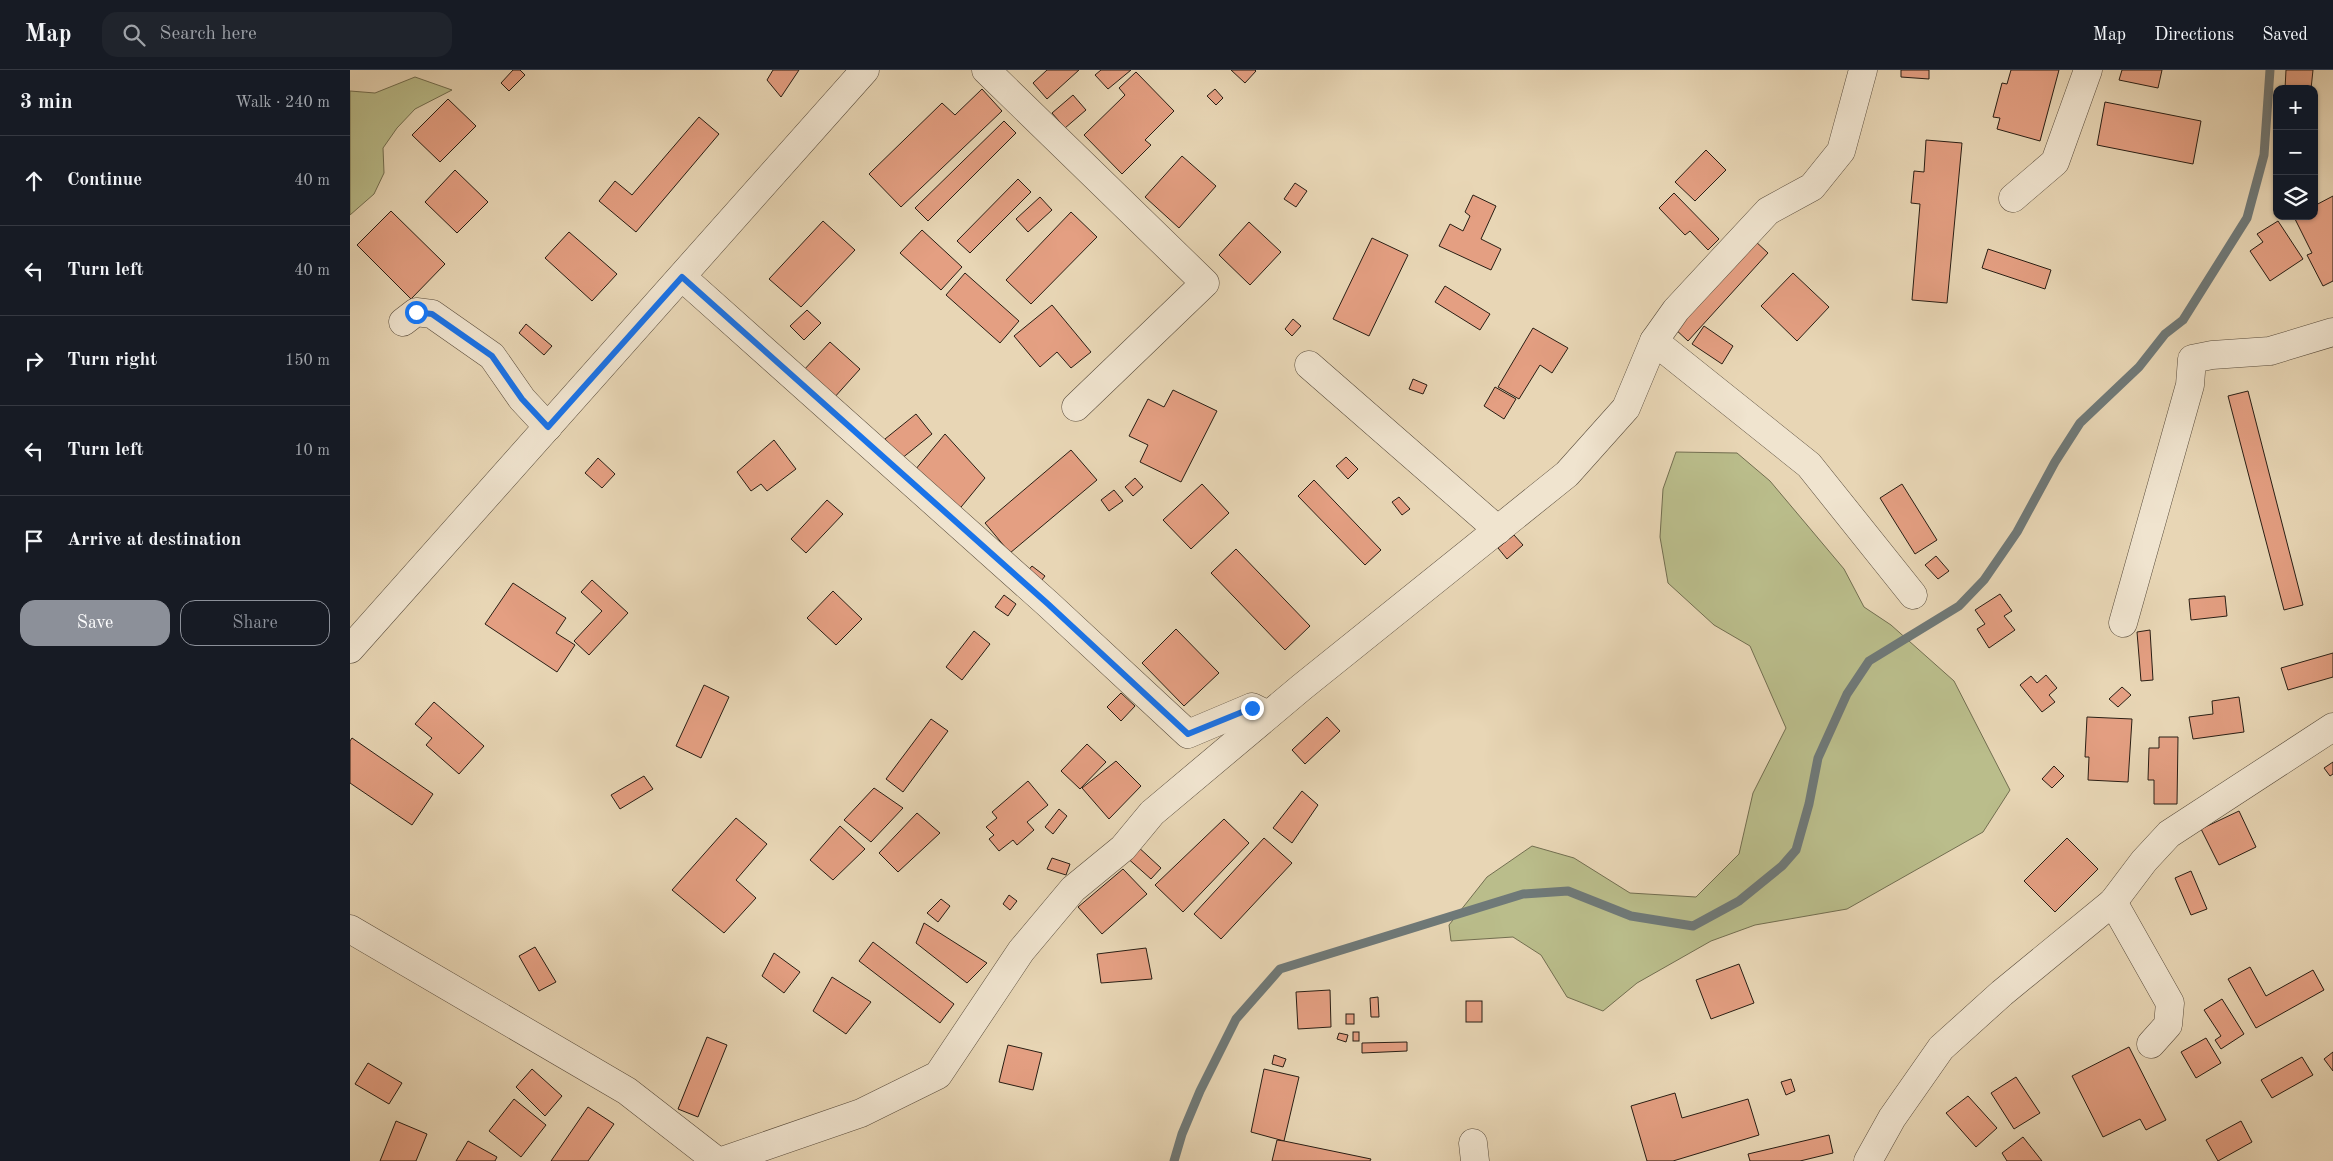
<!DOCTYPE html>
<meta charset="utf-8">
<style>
:root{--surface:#171b24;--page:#20242c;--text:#f1f3f6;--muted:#9ea1a6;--line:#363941;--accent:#8c9099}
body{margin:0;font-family:"Old Standard TT",serif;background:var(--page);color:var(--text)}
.controls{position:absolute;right:15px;top:15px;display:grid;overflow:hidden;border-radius:10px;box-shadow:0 1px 4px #0004}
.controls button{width:45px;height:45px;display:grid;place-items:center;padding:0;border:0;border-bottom:1px solid var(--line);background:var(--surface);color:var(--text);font:25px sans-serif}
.stop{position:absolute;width:15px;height:15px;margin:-11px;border:4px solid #1a73e8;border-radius:50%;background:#fff}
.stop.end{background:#1a73e8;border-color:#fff;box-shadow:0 1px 5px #0008}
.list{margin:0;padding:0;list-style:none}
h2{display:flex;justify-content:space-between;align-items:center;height:65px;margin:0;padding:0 20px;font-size:21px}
h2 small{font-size:16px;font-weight:400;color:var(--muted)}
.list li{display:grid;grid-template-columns:32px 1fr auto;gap:15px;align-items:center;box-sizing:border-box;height:90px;padding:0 20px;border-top:1px solid var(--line)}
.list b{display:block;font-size:19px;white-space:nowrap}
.list em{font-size:16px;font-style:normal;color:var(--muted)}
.actions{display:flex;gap:10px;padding:15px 20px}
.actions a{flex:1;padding:11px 0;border:1px solid var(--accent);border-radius:15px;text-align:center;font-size:18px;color:var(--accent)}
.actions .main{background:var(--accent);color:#fff}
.icon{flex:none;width:28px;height:28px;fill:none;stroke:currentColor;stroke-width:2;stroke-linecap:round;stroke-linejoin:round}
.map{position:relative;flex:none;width:1983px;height:1091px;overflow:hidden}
header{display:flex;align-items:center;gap:30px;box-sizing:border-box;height:70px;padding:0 25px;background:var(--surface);border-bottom:1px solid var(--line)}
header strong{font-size:24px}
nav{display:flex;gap:28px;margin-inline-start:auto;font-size:18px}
.search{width:350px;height:45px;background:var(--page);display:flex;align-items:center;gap:12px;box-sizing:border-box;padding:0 18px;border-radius:15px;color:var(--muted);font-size:19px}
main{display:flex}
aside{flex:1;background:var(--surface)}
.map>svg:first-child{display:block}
.green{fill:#babd8b;stroke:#726e50}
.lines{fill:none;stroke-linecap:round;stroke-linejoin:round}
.stream{stroke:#6f7978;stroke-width:9}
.building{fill:#e49f82;stroke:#291e14}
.minor-casing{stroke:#594c3c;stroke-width:29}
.minor{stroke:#f0e4cf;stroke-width:28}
.route{stroke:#1a73e8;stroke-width:6}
</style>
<header>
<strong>Map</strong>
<div class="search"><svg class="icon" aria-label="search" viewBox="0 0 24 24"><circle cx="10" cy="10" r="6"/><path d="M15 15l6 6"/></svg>Search here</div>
<nav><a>Map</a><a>Directions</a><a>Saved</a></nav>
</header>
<main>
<aside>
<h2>3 min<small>Walk · 240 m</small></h2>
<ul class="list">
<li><svg class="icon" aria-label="ahead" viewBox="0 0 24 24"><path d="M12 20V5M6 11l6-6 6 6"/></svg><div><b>Continue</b></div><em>40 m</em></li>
<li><svg class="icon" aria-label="left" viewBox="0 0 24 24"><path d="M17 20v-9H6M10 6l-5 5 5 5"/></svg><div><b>Turn left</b></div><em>40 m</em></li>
<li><svg class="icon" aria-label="right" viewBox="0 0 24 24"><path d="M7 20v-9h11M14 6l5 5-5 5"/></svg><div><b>Turn right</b></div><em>150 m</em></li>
<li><svg class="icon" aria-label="left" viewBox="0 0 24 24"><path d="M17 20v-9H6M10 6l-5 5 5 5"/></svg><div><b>Turn left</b></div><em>10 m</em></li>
<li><svg class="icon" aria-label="arrive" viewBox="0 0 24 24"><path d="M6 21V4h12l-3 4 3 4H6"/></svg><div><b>Arrive at destination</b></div></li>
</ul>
<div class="actions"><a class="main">Save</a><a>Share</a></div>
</aside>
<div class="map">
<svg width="1983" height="1091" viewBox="0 0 1983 1091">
<rect width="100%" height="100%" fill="#e8d6b5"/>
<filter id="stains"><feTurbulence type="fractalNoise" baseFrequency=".004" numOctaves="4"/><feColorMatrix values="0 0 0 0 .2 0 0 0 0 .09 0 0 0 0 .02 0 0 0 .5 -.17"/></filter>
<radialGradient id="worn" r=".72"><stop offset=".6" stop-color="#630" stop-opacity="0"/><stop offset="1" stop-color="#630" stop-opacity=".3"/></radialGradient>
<g class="green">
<path d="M 65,7 L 102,20 L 65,39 L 47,58 L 33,78 L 34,103 L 24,124 L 0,145 L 0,21 L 25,23 Z"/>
<path d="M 1326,382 L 1387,383 L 1420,411 L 1494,499 L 1514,537 L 1541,555 L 1604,611 L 1660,720 L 1633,762 L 1497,839 L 1405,855 L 1361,871 L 1287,913 L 1253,941 L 1217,927 L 1191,885 L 1163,867 L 1101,871 L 1099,855 L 1137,807 L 1182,776 L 1224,788 L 1280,823 L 1346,827 L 1389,784 L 1403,723 L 1436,658 L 1400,576 L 1364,555 L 1318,513 L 1310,467 L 1313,419 Z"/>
</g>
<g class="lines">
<path class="stream" d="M 824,1091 L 832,1064 L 850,1021 L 886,949 L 930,899 L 1173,824 L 1218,821 L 1281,846 L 1343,856 L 1389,831 L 1432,796 L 1446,780 L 1459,734 L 1468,688 L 1497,624 L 1519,591 L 1609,536 L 1634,510 L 1667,462 L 1705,392 L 1730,353 L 1789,297 L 1815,264 L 1833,250 L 1897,148 L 1914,85 L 1920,0"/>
</g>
<g class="building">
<path d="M 163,0 L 170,0 L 175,5 L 159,21 L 151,13 Z"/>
<path d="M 423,0 L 449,0 L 431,27 L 417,10 Z"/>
<path d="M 697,0 L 729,0 L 697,29 L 683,13 Z"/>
<path d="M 751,0 L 781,0 L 758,19 L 745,5 Z"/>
<path d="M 881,0 L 905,0 L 906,1 L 895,13 Z"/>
<path d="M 1551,0 L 1579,0 L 1579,9 L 1551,7 Z"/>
<path d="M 1661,0 L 1709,0 L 1690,71 L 1647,59 L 1650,48 L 1643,47 L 1652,13 L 1657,14 Z"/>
<path d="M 1772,0 L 1812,0 L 1808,18 L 1769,10 Z"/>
<path d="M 1936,0 L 1963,0 L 1961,19 L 1935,19 Z"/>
<path d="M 786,2 L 824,41 L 795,70 L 801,75 L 772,104 L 734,65 L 775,25 L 769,18 Z"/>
<path d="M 632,19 L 652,41 L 551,137 L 519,104 L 592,33 L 605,45 Z"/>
<path d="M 865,19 L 873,28 L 866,35 L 857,26 Z"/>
<path d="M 723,25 L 736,40 L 715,58 L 702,43 Z"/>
<path d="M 98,29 L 126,56 L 90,92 L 62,65 Z"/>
<path d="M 1755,32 L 1851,51 L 1843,94 L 1747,75 Z"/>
<path d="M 349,47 L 369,64 L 286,162 L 249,131 L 265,111 L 282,125 Z"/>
<path d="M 654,51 L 666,63 L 578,151 L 565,138 Z"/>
<path d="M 1576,70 L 1612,73 L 1597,233 L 1562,230 L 1570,134 L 1561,133 L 1564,101 L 1574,102 Z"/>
<path d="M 1356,80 L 1376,100 L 1345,131 L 1325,112 Z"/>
<path d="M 832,86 L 866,116 L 829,158 L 795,127 Z"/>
<path d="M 105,100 L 138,132 L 107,163 L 75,132 Z"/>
<path d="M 668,109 L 681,122 L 620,183 L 607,171 Z"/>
<path d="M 945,113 L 957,121 L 946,137 L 934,129 Z"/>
<path d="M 1324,123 L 1369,169 L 1358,180 L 1340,161 L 1335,165 L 1309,138 Z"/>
<path d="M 1123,125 L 1146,136 L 1131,169 L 1151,179 L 1141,200 L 1089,176 L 1100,154 L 1113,161 L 1120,146 L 1115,142 Z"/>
<path d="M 1983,126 L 1983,211 L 1973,216 L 1957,185 L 1962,183 L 1944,147 L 1964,146 L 1964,136 Z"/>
<path d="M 690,127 L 702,140 L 678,162 L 666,149 Z"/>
<path d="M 41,141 L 95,194 L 61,229 L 7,175 Z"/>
<path d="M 721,142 L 747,167 L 681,234 L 656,210 Z"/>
<path d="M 473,151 L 505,180 L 451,237 L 419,209 Z"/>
<path d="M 1928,151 L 1953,189 L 1920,211 L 1900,181 L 1913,172 L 1907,164 Z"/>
<path d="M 899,152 L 931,182 L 900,215 L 869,185 Z"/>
<path d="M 572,160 L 612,197 L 591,220 L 550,183 Z"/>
<path d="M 219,162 L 267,204 L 242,231 L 195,188 Z"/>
<path d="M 1022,168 L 1058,185 L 1019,266 L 983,249 Z"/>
<path d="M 1404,170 L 1418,183 L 1338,271 L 1324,258 Z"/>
<path d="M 1638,179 L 1701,200 L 1695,219 L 1632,198 Z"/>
<path d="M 615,203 L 669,251 L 650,273 L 596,225 Z"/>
<path d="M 1443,203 L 1479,237 L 1447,271 L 1411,236 Z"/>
<path d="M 1095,216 L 1140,244 L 1130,260 L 1085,232 Z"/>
<path d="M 702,235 L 741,282 L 721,298 L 707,282 L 690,297 L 664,266 Z"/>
<path d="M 457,240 L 471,253 L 454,270 L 440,256 Z"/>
<path d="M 943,249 L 951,256 L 942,266 L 935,259 Z"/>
<path d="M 176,254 L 202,276 L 194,285 L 169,263 Z"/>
<path d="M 1354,256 L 1383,276 L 1372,294 L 1342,274 Z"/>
<path d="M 1183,258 L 1218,278 L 1202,303 L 1190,295 L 1169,329 L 1148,317 Z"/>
<path d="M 480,272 L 510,299 L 483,329 L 452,302 Z"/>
<path d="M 1063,309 L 1077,315 L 1073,324 L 1059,319 Z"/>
<path d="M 1145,317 L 1166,329 L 1154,349 L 1134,336 Z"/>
<path d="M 823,320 L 867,341 L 831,412 L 790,392 L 798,375 L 779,366 L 798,329 L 814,337 Z"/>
<path d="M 1898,321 L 1953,535 L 1934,540 L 1878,326 Z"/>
<path d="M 566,344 L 582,364 L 551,389 L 535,369 Z"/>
<path d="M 595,364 L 635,408 L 607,442 L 565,400 Z"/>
<path d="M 424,370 L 446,399 L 417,421 L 411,414 L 401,421 L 387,402 Z"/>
<path d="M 721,380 L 747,410 L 660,483 L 635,453 Z"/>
<path d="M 996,387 L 1008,399 L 998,409 L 986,396 Z"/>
<path d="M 248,388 L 265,404 L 252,418 L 235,403 Z"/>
<path d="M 785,408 L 793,417 L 783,426 L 775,417 Z"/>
<path d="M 964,410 L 1031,480 L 1015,495 L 948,426 Z"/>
<path d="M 852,414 L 879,443 L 841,479 L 813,450 Z"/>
<path d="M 1552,414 L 1587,470 L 1565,484 L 1530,428 Z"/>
<path d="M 764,420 L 773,431 L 759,441 L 751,430 Z"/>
<path d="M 1049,427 L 1060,439 L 1052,445 L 1042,432 Z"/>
<path d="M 477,430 L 493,444 L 456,483 L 441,469 Z"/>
<path d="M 1164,465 L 1173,475 L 1157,489 L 1148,478 Z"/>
<path d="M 886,479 L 960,556 L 935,580 L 861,503 Z"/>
<path d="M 1586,486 L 1599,501 L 1588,509 L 1575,495 Z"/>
<path d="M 682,496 L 695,506 L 688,515 L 675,504 Z"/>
<path d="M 242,510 L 278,543 L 239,585 L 224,571 L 252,541 L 231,522 Z"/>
<path d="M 163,513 L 216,548 L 206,563 L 225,575 L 207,602 L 135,554 Z"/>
<path d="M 483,521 L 512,549 L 486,575 L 457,548 Z"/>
<path d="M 1650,524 L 1662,541 L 1654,546 L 1665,560 L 1639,578 L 1627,559 L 1635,554 L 1625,540 Z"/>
<path d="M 654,525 L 666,534 L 658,546 L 645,537 Z"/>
<path d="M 1875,526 L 1877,546 L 1841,550 L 1839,529 Z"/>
<path d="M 826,559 L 869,603 L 834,636 L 792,593 Z"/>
<path d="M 1800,560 L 1803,610 L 1791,611 L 1787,562 Z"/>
<path d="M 624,561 L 640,574 L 612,610 L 596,597 Z"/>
<path d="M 1983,583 L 1983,607 L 1938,620 L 1931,598 Z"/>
<path d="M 1696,605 L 1707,618 L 1699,625 L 1705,632 L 1692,642 L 1670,615 L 1681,606 L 1687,613 Z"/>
<path d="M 354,615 L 379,627 L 351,688 L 326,676 Z"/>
<path d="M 1772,617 L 1781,625 L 1768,637 L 1759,629 Z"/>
<path d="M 771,623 L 785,636 L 771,651 L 757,637 Z"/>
<path d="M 1889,627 L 1894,662 L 1843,669 L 1839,647 L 1863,644 L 1862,631 Z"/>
<path d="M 84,632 L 134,676 L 109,704 L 76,675 L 82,668 L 65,654 Z"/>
<path d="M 977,647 L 990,661 L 955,694 L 942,680 Z"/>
<path d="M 1737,647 L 1782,649 L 1778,712 L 1738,710 L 1739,687 L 1735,687 Z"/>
<path d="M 581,649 L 598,661 L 553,722 L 536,709 Z"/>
<path d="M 1809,667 L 1828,667 L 1827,734 L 1804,734 L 1804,710 L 1798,710 L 1799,678 L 1809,678 Z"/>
<path d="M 2,668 L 83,724 L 62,755 L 0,713 L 0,671 Z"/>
<path d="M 737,674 L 756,692 L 730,719 L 711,701 Z"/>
<path d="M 766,691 L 791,716 L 759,749 L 732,718 Z"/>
<path d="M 1983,692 L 1983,704 L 1980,706 L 1974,698 Z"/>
<path d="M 1704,696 L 1714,706 L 1702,718 L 1692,709 Z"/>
<path d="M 294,706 L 303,719 L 270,739 L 261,725 Z"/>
<path d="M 678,711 L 698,735 L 677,752 L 684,760 L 667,775 L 663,770 L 649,781 L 639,769 L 644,765 L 636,757 L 647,748 L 642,742 Z"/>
<path d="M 524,718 L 553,738 L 521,772 L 494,750 Z"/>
<path d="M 952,721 L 968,735 L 942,773 L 923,758 Z"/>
<path d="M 709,739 L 717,746 L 703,764 L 695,757 Z"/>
<path d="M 1889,741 L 1906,777 L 1869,795 L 1851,759 Z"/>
<path d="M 567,743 L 590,763 L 548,802 L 529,783 Z"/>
<path d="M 386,748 L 417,774 L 386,810 L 406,828 L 374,863 L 322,820 Z"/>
<path d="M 874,749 L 899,773 L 833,842 L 805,815 Z"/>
<path d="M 490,756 L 515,779 L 483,810 L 460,790 Z"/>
<path d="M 914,768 L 942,793 L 871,869 L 844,844 Z"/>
<path d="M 1717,768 L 1748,799 L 1705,842 L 1674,811 Z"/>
<path d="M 786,775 L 811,798 L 801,809 L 775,786 Z"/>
<path d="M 702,788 L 720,794 L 716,805 L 697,799 Z"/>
<path d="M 773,799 L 797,824 L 752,864 L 728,837 Z"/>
<path d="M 1841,801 L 1857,839 L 1841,845 L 1825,808 Z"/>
<path d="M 659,825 L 667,831 L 660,840 L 653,834 Z"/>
<path d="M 591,829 L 600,836 L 588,852 L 577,843 Z"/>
<path d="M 574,853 L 637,893 L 617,913 L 566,873 Z"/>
<path d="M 523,872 L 604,934 L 590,953 L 509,891 Z"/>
<path d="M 185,877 L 206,912 L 189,921 L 169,886 Z"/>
<path d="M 796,878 L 802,909 L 751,913 L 747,884 Z"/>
<path d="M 424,883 L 450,902 L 434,923 L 412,906 Z"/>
<path d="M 1389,894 L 1404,933 L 1361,949 L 1346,910 Z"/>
<path d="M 1900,897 L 1916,926 L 1963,900 L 1974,920 L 1906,958 L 1878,909 Z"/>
<path d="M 482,907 L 521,932 L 496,964 L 463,941 Z"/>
<path d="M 980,920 L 981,957 L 948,959 L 946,922 Z"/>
<path d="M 1028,927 L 1029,947 L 1021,947 L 1020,928 Z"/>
<path d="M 1872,929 L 1894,964 L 1871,979 L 1865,970 L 1871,966 L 1854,940 Z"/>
<rect x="1116" y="931" width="16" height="21"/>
<rect x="996" y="944" width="8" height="10"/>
<rect x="1003" y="962" width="6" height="9"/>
<path d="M 989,963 L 998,965 L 996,972 L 987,969 Z"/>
<path d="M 357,967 L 377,975 L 348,1047 L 328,1039 Z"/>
<path d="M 1856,968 L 1871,993 L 1846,1008 L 1831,982 Z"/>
<path d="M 1057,972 L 1057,981 L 1012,983 L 1012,973 Z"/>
<path d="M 658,975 L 692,983 L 683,1020 L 649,1012 Z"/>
<path d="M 1779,977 L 1816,1050 L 1796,1060 L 1790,1049 L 1753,1067 L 1722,1006 Z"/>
<path d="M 1983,982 L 1983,1001 L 1974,989 Z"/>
<path d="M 924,985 L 936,989 L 933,997 L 922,994 Z"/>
<path d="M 1952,987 L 1963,1005 L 1922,1028 L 1911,1010 Z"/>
<path d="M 18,993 L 52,1013 L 39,1034 L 5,1014 Z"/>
<path d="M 182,999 L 212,1026 L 195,1046 L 166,1017 Z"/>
<path d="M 914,999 L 949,1007 L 934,1071 L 901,1062 Z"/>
<path d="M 1666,1007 L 1690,1043 L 1664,1059 L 1641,1023 Z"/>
<path d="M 1441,1009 L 1445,1021 L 1436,1025 L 1431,1012 Z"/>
<path d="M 1325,1023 L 1332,1048 L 1398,1029 L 1409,1065 L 1323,1091 L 1297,1091 L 1281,1036 Z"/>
<path d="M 1618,1026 L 1647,1058 L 1626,1077 L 1596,1043 Z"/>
<path d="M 164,1029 L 196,1055 L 171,1087 L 139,1061 Z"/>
<path d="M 238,1037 L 264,1054 L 238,1091 L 201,1091 Z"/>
<path d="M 46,1051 L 77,1064 L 66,1091 L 30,1091 Z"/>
<path d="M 1891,1051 L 1902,1072 L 1868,1091 L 1856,1070 Z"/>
<path d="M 1479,1065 L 1483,1083 L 1450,1091 L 1400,1091 L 1398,1084 Z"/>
<path d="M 1673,1067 L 1692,1091 L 1657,1091 L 1652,1083 Z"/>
<path d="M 927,1070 L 934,1071 L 1021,1089 L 1020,1091 L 922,1091 Z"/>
<path d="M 118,1071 L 147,1087 L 145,1091 L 106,1091 Z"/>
</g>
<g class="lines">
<g class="minor-casing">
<g id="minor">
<path d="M 636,0 L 855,213 L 726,337"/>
<path d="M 1663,128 L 1705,92 L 1738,0"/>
<path d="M 332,207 L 698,534 L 838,664 L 902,637 L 918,645"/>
<path d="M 53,252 L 66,242 L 82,244 L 142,286 L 172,329 L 198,357"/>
<path d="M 1304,271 L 1459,395 L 1563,525"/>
<path d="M 959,295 L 1148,460"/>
<path d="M 1773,553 L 1840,315 L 1842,289 L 1862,285 L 1920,281 L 1983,262"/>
<path d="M 0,579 L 515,0"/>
<path d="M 1763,832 L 1820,933 L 1818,955 L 1801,974"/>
<path d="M 0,859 L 277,1021 L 367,1091"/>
<path d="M 1123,1073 L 1125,1091"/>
<path d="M 372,1091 L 511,1043 L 588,1005 L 671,881 L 723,819 L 773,778 L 802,743 L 952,617 L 1217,404 L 1276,338 L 1304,271 L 1326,240 L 1418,141 L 1462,117 L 1491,81 L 1513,0"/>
<path d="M 1518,1091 L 1542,1048 L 1591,978 L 1652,923 L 1763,832 L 1794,791 L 1819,764 L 1983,657"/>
</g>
</g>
<use href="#minor" class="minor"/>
</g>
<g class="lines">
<path class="route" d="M 66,242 L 82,244 L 142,286 L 172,329 L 198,357 L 332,207 L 698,534 L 838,664 L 902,638"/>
</g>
<rect width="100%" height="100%" filter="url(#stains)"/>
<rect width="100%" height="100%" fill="url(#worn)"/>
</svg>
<div class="controls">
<button>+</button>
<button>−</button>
<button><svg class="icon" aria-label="layers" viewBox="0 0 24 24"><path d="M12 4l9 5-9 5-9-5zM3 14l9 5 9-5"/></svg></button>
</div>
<div class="stop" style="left:66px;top:242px"></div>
<div class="stop end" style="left:902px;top:638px"></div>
</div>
</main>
